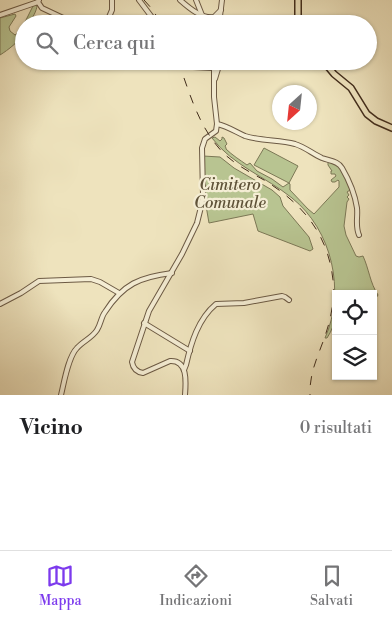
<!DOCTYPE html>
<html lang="it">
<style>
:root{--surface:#fff;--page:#f6f6f6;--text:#202124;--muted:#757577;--line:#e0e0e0;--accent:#7c3aed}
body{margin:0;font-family:"Libre Bodoni",serif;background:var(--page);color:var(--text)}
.controls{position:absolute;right:15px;bottom:15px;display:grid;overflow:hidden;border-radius:0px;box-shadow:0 1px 4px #0004}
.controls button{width:45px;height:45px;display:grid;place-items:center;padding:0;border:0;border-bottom:1px solid var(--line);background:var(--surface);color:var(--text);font:25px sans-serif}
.compass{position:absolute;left:272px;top:85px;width:45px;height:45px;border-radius:50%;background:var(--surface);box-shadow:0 1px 4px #0004;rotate:207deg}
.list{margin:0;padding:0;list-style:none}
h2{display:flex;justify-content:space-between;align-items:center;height:65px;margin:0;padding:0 20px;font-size:21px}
h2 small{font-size:16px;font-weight:400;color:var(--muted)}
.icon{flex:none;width:28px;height:28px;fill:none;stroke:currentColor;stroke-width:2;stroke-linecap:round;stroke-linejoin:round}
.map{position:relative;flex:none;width:392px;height:395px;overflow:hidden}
.search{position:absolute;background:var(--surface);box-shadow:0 1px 4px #0004;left:15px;right:15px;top:15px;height:55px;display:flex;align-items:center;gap:12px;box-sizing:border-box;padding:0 18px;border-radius:28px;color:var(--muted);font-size:19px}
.sheet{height:155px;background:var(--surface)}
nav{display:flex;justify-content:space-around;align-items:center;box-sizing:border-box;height:70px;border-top:1px solid var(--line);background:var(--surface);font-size:14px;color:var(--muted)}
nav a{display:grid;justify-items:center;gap:2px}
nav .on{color:var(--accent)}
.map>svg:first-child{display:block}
.green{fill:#b8c491;stroke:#7c7856}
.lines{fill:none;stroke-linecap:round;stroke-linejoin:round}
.minor-casing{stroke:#6c5a44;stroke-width:6}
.major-casing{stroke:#412c1b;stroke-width:8}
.minor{stroke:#f4edd4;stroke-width:4}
.major{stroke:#eee3bd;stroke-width:5}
.rail{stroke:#412c1b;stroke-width:1;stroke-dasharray:9 9;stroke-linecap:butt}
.labels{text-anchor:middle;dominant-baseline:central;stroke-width:4.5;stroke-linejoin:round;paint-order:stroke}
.park-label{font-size:16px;font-style:italic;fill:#5f5238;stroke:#f4edd4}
</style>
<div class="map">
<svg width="392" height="395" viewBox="0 0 392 395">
<rect width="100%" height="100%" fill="#eee3bd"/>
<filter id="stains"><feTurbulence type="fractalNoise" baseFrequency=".004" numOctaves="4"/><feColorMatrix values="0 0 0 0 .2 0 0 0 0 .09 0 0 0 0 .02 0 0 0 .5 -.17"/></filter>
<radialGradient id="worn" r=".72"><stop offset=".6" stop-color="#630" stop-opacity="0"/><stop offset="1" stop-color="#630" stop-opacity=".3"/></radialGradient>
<g class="green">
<path d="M 34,4 L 37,5 C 37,11 32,18 29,24 L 24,24 Z"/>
<path d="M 15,14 L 16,16 L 9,27 L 10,31 L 15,35 L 19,32 L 24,24 C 24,26 24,31 23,33 C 20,41 8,50 0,55 L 0,18 Z"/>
<path d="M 215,137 L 220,141 L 222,139 L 222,137 L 224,138 L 227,144 L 225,146 L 226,148 L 226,149 C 232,155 240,160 247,165 L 250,163 L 257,171 L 272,179 L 283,187 L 289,183 L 254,165 L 264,148 L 298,166 L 289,183 L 290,184 L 290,190 L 308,209 L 314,214 L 339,187 L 339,181 L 338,180 L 335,182 L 332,182 L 331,180 L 336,176 L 335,174 L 331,174 L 331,171 L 332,171 L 328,165 L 328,160 C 341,164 346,177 350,190 L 347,192 L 349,195 L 347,197 L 349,199 L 347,202 L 344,226 L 346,235 L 356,256 L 359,257 L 363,256 C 369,269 370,283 378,295 L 374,301 L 373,307 L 373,294 L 336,294 C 336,311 337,323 327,338 L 325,338 C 346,291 332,230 292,198 C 266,177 232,165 212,138 Z"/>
<path d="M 203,156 L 220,157 L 234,168 L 272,190 L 280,197 L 283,206 L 309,237 L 313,249 L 310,251 L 258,231 L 253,214 L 209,223 L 204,194 Z"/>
</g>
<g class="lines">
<g class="minor-casing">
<g id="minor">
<path d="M 39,0 L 38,2 L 42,8 L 76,24"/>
<path d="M 139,0 L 157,24"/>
<path d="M 180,0 C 189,8 202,19 214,17 L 221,10"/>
<path d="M 196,0 L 202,15"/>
<path d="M 0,15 L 38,2"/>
<path d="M 126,22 L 127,24"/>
<path d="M 106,24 L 112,10 L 112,0"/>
<path d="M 194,24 L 201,15"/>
<path d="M 219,24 L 222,0"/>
<path d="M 128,61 L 132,63 L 136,61"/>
<path d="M 193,67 L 213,68"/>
<path d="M 215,79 L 218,69 L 215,61"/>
<path d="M 217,124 C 227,126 236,132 245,136 C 261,141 279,140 295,144 C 305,147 313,154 322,158 C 330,161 338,161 342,168 C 349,180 355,195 357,208 C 358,217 355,226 359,235"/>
<path d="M 0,304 L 21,293 L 39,281 L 91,279 L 100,282 L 119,293"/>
<path d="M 144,323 L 190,351"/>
<path d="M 184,370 L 186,365 C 191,343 198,319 216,304 L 244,303 L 282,296 L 285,297 L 289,300"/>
<path d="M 61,395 C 64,383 68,357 77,348 C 83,341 92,338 97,330 C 101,324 101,317 105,312 C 123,284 140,277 172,273"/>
<path d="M 185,395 C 186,382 188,360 170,361 L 143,373 C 136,372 133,368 132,362 L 149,311 L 182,254 L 197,223 L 201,207 L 203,195 L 202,148 L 205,139 L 216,131 L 217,124 L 214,97 L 214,61"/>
</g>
</g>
<g class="major-casing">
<g id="major">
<path d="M 298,0 L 298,24"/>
<path d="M 322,61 L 329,68 L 334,74 L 351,88 L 367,114 L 376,121 L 392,128"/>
</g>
</g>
<use href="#minor" class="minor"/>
<use href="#major" class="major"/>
<g class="rail">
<path d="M 144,0 L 153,10 L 161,24"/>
<path d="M 178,61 C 189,91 197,122 218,147 C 230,162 248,171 264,180 C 303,204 328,234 333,280 C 335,299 331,319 325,336 C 320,351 313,365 311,380 C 310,385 310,390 310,395"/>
</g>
</g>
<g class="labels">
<g class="park-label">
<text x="230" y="185">Cimitero<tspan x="230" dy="18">Comunale</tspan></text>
</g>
</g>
<rect width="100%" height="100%" filter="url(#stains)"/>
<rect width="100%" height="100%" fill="url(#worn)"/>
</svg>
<div class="controls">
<button><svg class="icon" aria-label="locate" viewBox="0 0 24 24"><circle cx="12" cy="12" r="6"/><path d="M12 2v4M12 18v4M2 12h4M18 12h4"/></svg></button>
<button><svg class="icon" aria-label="layers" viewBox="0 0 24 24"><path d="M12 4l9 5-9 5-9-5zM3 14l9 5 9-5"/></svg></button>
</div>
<svg class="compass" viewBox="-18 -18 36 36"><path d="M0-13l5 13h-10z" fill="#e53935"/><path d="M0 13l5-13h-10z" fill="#757577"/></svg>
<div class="search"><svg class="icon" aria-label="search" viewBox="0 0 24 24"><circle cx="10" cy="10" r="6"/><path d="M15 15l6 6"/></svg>Cerca qui</div>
</div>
<section class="sheet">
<h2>Vicino<small>0 risultati</small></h2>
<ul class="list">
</ul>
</section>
<nav>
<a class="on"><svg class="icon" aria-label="map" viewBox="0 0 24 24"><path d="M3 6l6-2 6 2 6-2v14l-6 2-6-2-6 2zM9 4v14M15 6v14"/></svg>Mappa</a>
<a><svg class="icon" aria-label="directions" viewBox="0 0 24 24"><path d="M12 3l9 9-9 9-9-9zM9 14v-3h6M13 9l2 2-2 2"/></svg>Indicazioni</a>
<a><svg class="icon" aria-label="saved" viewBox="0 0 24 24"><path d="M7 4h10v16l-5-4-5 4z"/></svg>Salvati</a>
</nav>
